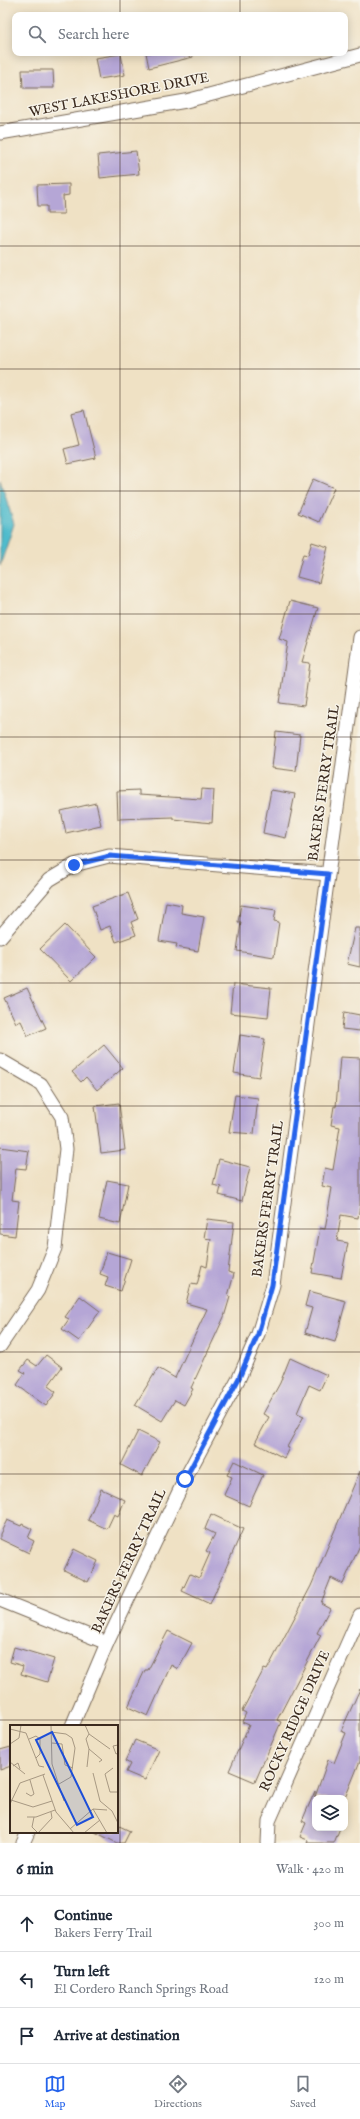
<!DOCTYPE html>
<meta charset="utf-8">
<style>
:root{--surface:#fff;--page:#f2f2f3;--text:#1f2937;--muted:#747a83;--line:#e0e1e3;--accent:#2563eb}
body{margin:0;font-family:"IM FELL English",serif;background:var(--page);color:var(--text)}
.controls{position:absolute;right:12px;bottom:12px;display:grid;overflow:hidden;border-radius:8px;box-shadow:0 2px 10px #0003}
.controls button{width:36px;height:36px;display:grid;place-items:center;padding:0;border:0;border-bottom:1px solid var(--line);background:var(--surface);color:var(--text);font:20px sans-serif}
.stop{position:absolute;width:12px;height:12px;margin:-9px;border:3px solid #2563eb;border-radius:50%;background:#fff}
.stop.end{background:#2563eb;border-color:#fff;box-shadow:0 1px 4px #0008}
.list{margin:0;padding:0;list-style:none}
h2{display:flex;justify-content:space-between;align-items:center;height:52px;margin:0;padding:0 16px;font-size:17px}
h2 small{font-size:13px;font-weight:400;color:var(--muted)}
.list li{display:grid;grid-template-columns:26px 1fr auto;gap:12px;align-items:center;box-sizing:border-box;height:56px;padding:0 16px;border-top:1px solid var(--line)}
.list b{display:block;font-size:15px;white-space:nowrap}
.list p{margin:0;font-size:13px;white-space:nowrap;color:var(--muted)}
.list em{font-size:13px;font-style:normal;color:var(--muted)}
.icon{flex:none;width:22px;height:22px;fill:none;stroke:currentColor;stroke-width:2;stroke-linecap:round;stroke-linejoin:round}
.map{position:relative;flex:none;width:360px;height:1843px;overflow:hidden}
.search{position:absolute;background:var(--surface);box-shadow:0 2px 10px #0003;left:12px;right:12px;top:12px;height:44px;display:flex;align-items:center;gap:10px;box-sizing:border-box;padding:0 14px;border-radius:8px;color:var(--muted);font-size:15px}
.sheet{height:220px;background:var(--surface)}
nav{display:flex;justify-content:space-around;align-items:center;box-sizing:border-box;height:56px;border-top:1px solid var(--line);background:var(--surface);font-size:11px;color:var(--muted)}
nav a{display:grid;justify-items:center;gap:2px}
nav .on{color:var(--accent)}
.map>svg:first-child{display:block}
.water{fill:#50bbcc;stroke:#467275}
.building{fill:#b5a6d6}
.lines{fill:none;stroke-linecap:round;stroke-linejoin:round}
.street-casing{stroke:#7a6a58;stroke-width:15}
.street{stroke:#fff;stroke-width:13}
.route{stroke:#2563eb;stroke-width:5}
.grid{fill:none;stroke:#3b2a1e;stroke-width:1;stroke-opacity:0.55}
.labels{text-anchor:middle;dominant-baseline:central;stroke-width:3;stroke-linejoin:round;paint-order:stroke}
.street-label{font-size:14px;fill:#3b2a1e;stroke:#f7f3e8}
.inset-road{fill:none;stroke:#a79882;stroke-width:1}
.view{fill:#1d4ed8;fill-opacity:0.15;stroke:#1d4ed8;stroke-width:2}
.inset-edge{fill:none;stroke:#3b2a1e;stroke-width:2}
</style>
<div class="map">
<svg width="360" height="1843" viewBox="0 0 360 1843">
<rect width="100%" height="100%" fill="#f7f3e8"/>
<filter id="ink" filterUnits="userSpaceOnUse"><feTurbulence type="fractalNoise" baseFrequency=".025" numOctaves="2"/><feDisplacementMap in="SourceGraphic" scale="8" xChannelSelector="R" yChannelSelector="G"/><feConvolveMatrix kernelMatrix="1 2 1 2 8 2 1 2 1" color-interpolation-filters="sRGB"/></filter>
<filter id="wash" filterUnits="userSpaceOnUse"><feTurbulence type="fractalNoise" baseFrequency=".012" numOctaves="4" result="noise"/><feDisplacementMap in="SourceGraphic" scale="16" xChannelSelector="R" yChannelSelector="G"/><feGaussianBlur stdDeviation="0.9" result="paint"/><feColorMatrix in="noise" values="0 0 0 0 0 0 0 0 0 0 0 0 0 0 0 0 0 1.4 0 .05"/><feComposite in="paint" operator="in"/></filter>
<g filter="url(#wash)">
<rect width="100%" height="100%" fill="#efe1c4"/>
<path class="water" d="M 0,479 L 14,524 L 0,566 Z"/>
<g id="blocks">
<g class="building">
<path d="M 146,53 L 192,53 L 193,57 L 149,68 Z"/>
<path d="M 121,54 L 125,75 L 99,79 L 95,58 Z"/>
<path d="M 22,70 L 53,70 L 54,88 L 23,88 Z"/>
<path d="M 136,151 L 139,174 L 100,178 L 98,155 Z"/>
<path d="M 69,184 L 69,195 L 63,196 L 64,214 L 47,214 L 47,206 L 38,206 L 37,185 Z"/>
<path d="M 84,410 L 96,458 L 68,464 L 64,449 L 79,445 L 71,413 Z"/>
<path d="M 313,479 L 334,488 L 319,522 L 298,513 Z"/>
<path d="M 312,542 L 328,547 L 319,583 L 297,577 L 303,554 L 308,555 Z"/>
<path d="M 290,601 L 318,608 L 302,662 L 310,663 L 304,706 L 279,703 L 288,642 L 279,639 Z"/>
<path d="M 276,732 L 300,735 L 296,771 L 272,768 Z"/>
<path d="M 202,789 L 214,790 L 212,823 L 173,819 L 173,817 L 118,819 L 117,791 L 139,790 L 139,795 L 201,799 Z"/>
<path d="M 271,790 L 295,794 L 286,838 L 263,833 Z"/>
<path d="M 96,803 L 101,825 L 66,833 L 61,811 Z"/>
<path d="M 128,893 L 138,919 L 131,922 L 136,935 L 116,942 L 110,926 L 100,930 L 92,906 Z"/>
<path d="M 166,902 L 182,905 L 181,913 L 204,917 L 198,951 L 176,947 L 177,944 L 159,941 Z"/>
<path d="M 241,905 L 276,910 L 274,921 L 279,922 L 274,957 L 237,951 L 241,922 L 238,922 Z"/>
<path d="M 65,925 L 96,957 L 71,981 L 40,949 Z"/>
<path d="M 355,928 L 360,928 L 360,967 L 347,964 Z"/>
<path d="M 233,984 L 271,988 L 268,1017 L 230,1013 Z"/>
<path d="M 27,988 L 46,1028 L 28,1036 L 21,1021 L 16,1023 L 4,998 Z"/>
<path d="M 344,1012 L 360,1015 L 360,1031 L 342,1029 Z"/>
<path d="M 240,1035 L 265,1039 L 259,1077 L 234,1073 Z"/>
<path d="M 104,1045 L 123,1068 L 97,1090 L 86,1077 L 81,1082 L 72,1072 Z"/>
<path d="M 340,1057 L 360,1058 L 360,1205 L 358,1218 L 341,1215 L 337,1241 L 348,1243 L 341,1278 L 312,1273 L 320,1228 L 325,1229 L 332,1188 L 322,1186 L 325,1168 L 333,1170 L 340,1127 L 331,1125 L 334,1106 L 336,1107 Z"/>
<path d="M 235,1095 L 258,1098 L 254,1134 L 229,1132 Z"/>
<path d="M 119,1103 L 125,1150 L 101,1153 L 95,1106 Z"/>
<path d="M 0,1147 L 29,1151 L 26,1169 L 16,1168 L 12,1200 L 19,1201 L 15,1236 L 0,1234 Z"/>
<path d="M 219,1159 L 250,1167 L 242,1201 L 219,1195 L 221,1187 L 213,1185 Z"/>
<path d="M 107,1180 L 128,1184 L 120,1224 L 99,1219 Z"/>
<path d="M 207,1219 L 234,1222 L 228,1272 L 234,1274 L 228,1296 L 230,1297 L 224,1317 L 191,1388 L 193,1389 L 184,1405 L 175,1400 L 162,1421 L 135,1405 L 158,1368 L 175,1378 L 207,1309 L 186,1303 L 191,1284 L 197,1285 L 202,1265 L 207,1267 L 211,1239 L 204,1238 Z"/>
<path d="M 107,1252 L 131,1259 L 121,1291 L 105,1286 L 108,1277 L 100,1274 Z"/>
<path d="M 309,1291 L 346,1301 L 335,1342 L 305,1333 L 312,1308 L 305,1306 Z"/>
<path d="M 80,1296 L 100,1311 L 79,1341 L 62,1329 L 69,1319 L 65,1317 Z"/>
<path d="M 46,1355 L 62,1367 L 48,1386 L 56,1392 L 46,1406 L 17,1385 L 25,1373 L 20,1370 L 28,1360 L 37,1366 Z"/>
<path d="M 290,1358 L 327,1375 L 320,1390 L 309,1385 L 297,1413 L 304,1416 L 287,1447 L 289,1448 L 284,1458 L 255,1443 L 269,1417 L 263,1414 L 280,1383 Z"/>
<path d="M 138,1431 L 160,1442 L 142,1476 L 121,1465 Z"/>
<path d="M 234,1461 L 263,1475 L 249,1506 L 224,1495 L 232,1477 L 227,1475 Z"/>
<path d="M 360,1471 L 360,1545 L 343,1584 L 331,1578 L 321,1603 L 330,1608 L 317,1633 L 321,1635 L 277,1720 L 281,1722 L 255,1782 L 229,1771 L 249,1725 L 242,1722 L 246,1713 L 242,1711 L 264,1669 L 267,1670 L 311,1586 Z"/>
<path d="M 101,1489 L 125,1500 L 118,1516 L 114,1514 L 107,1529 L 88,1520 Z"/>
<path d="M 211,1514 L 243,1529 L 210,1604 L 182,1591 L 190,1574 L 199,1578 L 210,1553 L 206,1551 L 215,1534 L 205,1529 Z"/>
<path d="M 7,1520 L 21,1526 L 22,1524 L 32,1529 L 28,1538 L 34,1541 L 29,1553 L 0,1539 L 0,1534 Z"/>
<path d="M 74,1549 L 98,1561 L 88,1582 L 64,1570 Z"/>
<path d="M 168,1631 L 192,1643 L 178,1669 L 171,1665 L 148,1716 L 128,1707 L 145,1670 L 148,1670 Z"/>
<path d="M 14,1647 L 54,1659 L 47,1682 L 21,1674 L 23,1666 L 10,1662 Z"/>
<path d="M 360,1689 L 360,1761 L 345,1798 L 315,1798 L 315,1828 L 340,1828 L 334,1843 L 307,1843 L 308,1840 L 300,1837 L 306,1823 L 302,1821 L 315,1791 L 315,1797 L 328,1760 L 334,1763 L 346,1733 L 341,1731 Z"/>
<path d="M 135,1740 L 159,1750 L 145,1780 L 126,1772 L 130,1764 L 125,1761 Z"/>
<path d="M 11,1747 L 11,1766 L 0,1770 L 0,1750 Z"/>
<path d="M 117,1825 L 130,1831 L 124,1843 L 117,1843 L 95,1832 L 117,1832 Z"/>
</g>
</g>
</g>
<g filter="url(#ink)">
<use href="#blocks" fill-opacity="0" stroke="#7a6a58" stroke-width="1"/>
<g class="lines">
<g class="street-casing">
<g id="street">
<path d="M 0,133 L 186,101 L 360,55"/>
<path d="M 0,937 L 49,880 L 74,865 L 109,856 L 328,874"/>
<path d="M 0,1060 L 41,1084 L 62,1117 L 66,1149 L 55,1248 L 38,1290 L 0,1346"/>
<path d="M 0,1600 L 107,1643"/>
<path d="M 72,1726 L 107,1643 L 185,1479 L 239,1378 L 258,1334 L 273,1285 L 360,637"/>
<path d="M 23,1843 L 28,1832"/>
<path d="M 268,1843 L 269,1821 L 360,1615"/>
</g>
</g>
<use href="#street" class="street"/>
</g>
</g>
<g class="lines" filter="url(#ink)">
<path class="route" d="M 74,865 L 110,856 L 328,874 L 272,1285 L 258,1334 L 239,1378 L 185,1479"/>
</g>
<path class="grid" d="M 120,0 L 120,15M 240,0 L 240,15M 120,53 L 120,1843M 240,53 L 240,1843M 0,123 L 360,123M 0,246 L 360,246M 0,369 L 360,369M 0,491 L 360,491M 0,614 L 360,614M 0,737 L 360,737M 0,860 L 360,860M 0,983 L 360,983M 0,1106 L 360,1106M 0,1229 L 360,1229M 0,1352 L 360,1352M 0,1474 L 360,1474M 0,1597 L 360,1597M 0,1720 L 360,1720"/>
<g class="labels">
<g class="street-label">
<text transform="translate(119 95) rotate(-11)">WEST LAKESHORE DRIVE</text>
<text transform="translate(324 783) rotate(-82)">BAKERS FERRY TRAIL</text>
<text transform="translate(268 1199) rotate(-82)">BAKERS FERRY TRAIL</text>
<text transform="translate(129 1561) rotate(-65)">BAKERS FERRY TRAIL</text>
<text transform="translate(295 1721) rotate(-66)">ROCKY RIDGE DRIVE</text>
</g>
</g>
<g transform="translate(10 1725)">
<rect width="108" height="108" fill="#efe1c4"/>
<path class="inset-road" d="M 41,0 L 42,39 L 54,76M 75,0 L 79,9 L 100,24M 0,4 L 16,8 L 29,41 L 34,42M 41,7 L 56,9 L 62,13 L 65,23 L 61,52 L 49,59M 19,14 L 26,11 L 30,14 L 30,29 L 26,33M 42,18 L 52,19 L 55,40 L 63,43M 0,19 L 9,13 L 11,0M 108,20 L 103,21 L 106,29 L 108,28M 79,24 L 92,35 L 89,37M 0,37 L 15,49M 3,41 L 8,38 L 10,44M 77,42 L 79,24 L 76,14 L 79,9M 103,43 L 95,49 L 100,67 L 108,67M 83,48 L 90,76 L 102,86 L 108,98M 33,50 L 46,87 L 64,108M 16,68 L 21,71 L 24,69 L 20,55M 1,75 L 23,82 L 42,76M 0,79 L 10,58 L 35,49M 83,84 L 97,108M 17,92 L 26,92 L 45,85M 24,92 L 22,102 L 28,108M 60,104 L 83,84 L 97,85M 28,108 L 42,93 L 41,87M 74,108 L 90,95"/>
<path class="view" d="M 42,7 L 83,92 L 67,100 L 26,15 Z"/>
<rect width="108" height="108" class="inset-edge"/>
</g>
</svg>
<div class="controls">
<button><svg class="icon" aria-label="layers" viewBox="0 0 24 24"><path d="M12 4l9 5-9 5-9-5zM3 14l9 5 9-5"/></svg></button>
</div>
<div class="stop" style="left:185px;top:1479px"></div>
<div class="stop end" style="left:74px;top:865px"></div>
<div class="search"><svg class="icon" aria-label="search" viewBox="0 0 24 24"><circle cx="10" cy="10" r="6"/><path d="M15 15l6 6"/></svg>Search here</div>
</div>
<section class="sheet">
<h2>6 min<small>Walk · 420 m</small></h2>
<ul class="list">
<li><svg class="icon" aria-label="ahead" viewBox="0 0 24 24"><path d="M12 20V5M6 11l6-6 6 6"/></svg><div><b>Continue</b><p>Bakers Ferry Trail</p></div><em>300 m</em></li>
<li><svg class="icon" aria-label="left" viewBox="0 0 24 24"><path d="M17 20v-9H6M10 6l-5 5 5 5"/></svg><div><b>Turn left</b><p>El Cordero Ranch Springs Road</p></div><em>120 m</em></li>
<li><svg class="icon" aria-label="arrive" viewBox="0 0 24 24"><path d="M6 21V4h12l-3 4 3 4H6"/></svg><div><b>Arrive at destination</b></div></li>
</ul>
</section>
<nav>
<a class="on"><svg class="icon" aria-label="map" viewBox="0 0 24 24"><path d="M3 6l6-2 6 2 6-2v14l-6 2-6-2-6 2zM9 4v14M15 6v14"/></svg>Map</a>
<a><svg class="icon" aria-label="directions" viewBox="0 0 24 24"><path d="M12 3l9 9-9 9-9-9zM9 14v-3h6M13 9l2 2-2 2"/></svg>Directions</a>
<a><svg class="icon" aria-label="saved" viewBox="0 0 24 24"><path d="M7 4h10v16l-5-4-5 4z"/></svg>Saved</a>
</nav>
